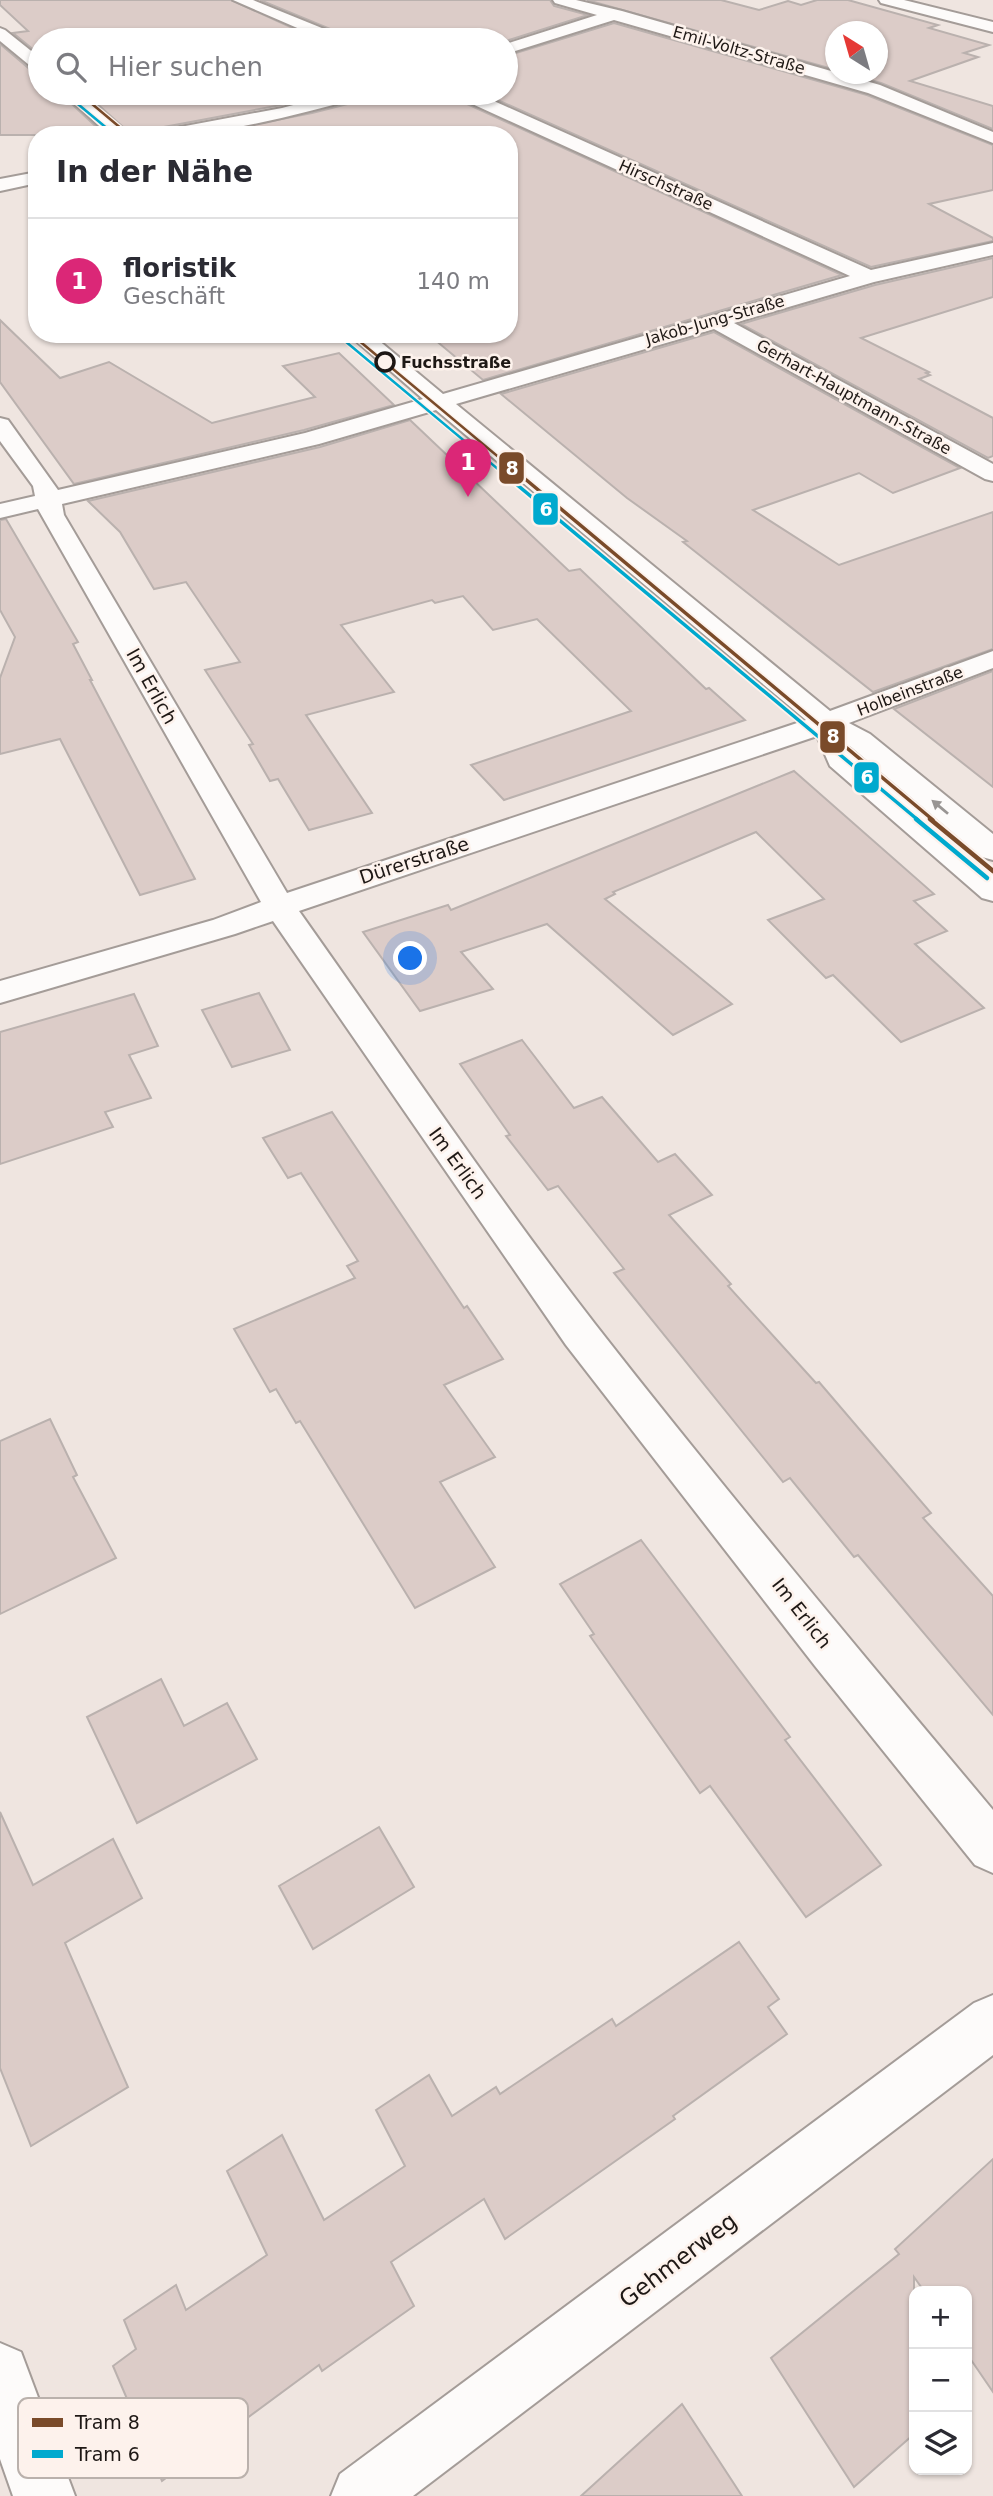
<!DOCTYPE html>
<html lang="de">
<meta charset="utf-8">
<style>
:root{--surface:#fff;--page:#f2f2f3;--text:#2b2b33;--muted:#7c7c81;--line:#e1e1e2;--accent:#db2777}
body{margin:0;font-family:"DejaVu Sans",sans-serif;background:var(--page);color:var(--text)}
.controls{position:absolute;right:21px;bottom:21px;display:grid;overflow:hidden;border-radius:14px;box-shadow:0 2px 5px #0004}
.controls button{width:63px;height:63px;display:grid;place-items:center;padding:0;border:0;border-bottom:2px solid var(--line);background:var(--surface);color:var(--text);font:35px sans-serif}
.compass{position:absolute;left:825px;top:21px;width:63px;height:63px;border-radius:50%;background:var(--surface);box-shadow:0 2px 5px #0004;rotate:323deg}
.you{position:absolute;left:411px;top:959px;width:24px;height:24px;margin:-18px;border:5px solid #fff;border-radius:50%;background:#1a73e8;box-shadow:0 0 0 10px #1a73e833}
.badge{display:grid;place-items:center;width:46px;height:46px;border-radius:50%;background:var(--accent);color:#fff;font-size:23px;font-weight:700}
.pin{position:absolute;translate:-50% -58px;filter:drop-shadow(0 2px 4px #0008)}
.pin::after{content:'';position:absolute;top:37px;width:24px;height:21px;background:inherit;clip-path:polygon(0 0,100% 0,50% 100%)}
.list{margin:0;padding:0;list-style:none}
h2{display:flex;justify-content:space-between;align-items:center;height:91px;margin:0;padding:0 28px;font-size:30px}
h2 small{font-size:23px;font-weight:400;color:var(--muted)}
.list li{display:grid;grid-template-columns:46px 1fr auto;gap:21px;align-items:center;box-sizing:border-box;height:126px;padding:0 28px;border-top:2px solid var(--line)}
.list b{display:block;font-size:26px;white-space:nowrap}
.list p{margin:0;font-size:23px;white-space:nowrap;color:var(--muted)}
.list em{font-size:23px;font-style:normal;color:var(--muted)}
.icon{flex:none;width:38px;height:38px;fill:none;stroke:currentColor;stroke-width:2;stroke-linecap:round;stroke-linejoin:round}
.map{position:relative;flex:none;width:993px;height:2496px;overflow:hidden}
.search{position:absolute;background:var(--surface);box-shadow:0 2px 5px #0004;left:28px;top:28px;width:490px;height:77px;display:flex;align-items:center;gap:18px;box-sizing:border-box;padding:0 24px;border-radius:38px;color:var(--muted);font-size:26px}
.panel{position:absolute;background:var(--surface);box-shadow:0 2px 5px #0004;left:28px;top:126px;width:490px;height:217px;border-radius:28px}
.map>svg:first-child{display:block}
.building{fill:#dcccc8;stroke:#bab1ae;stroke-width:2}
.lines{fill:none;stroke-linecap:round;stroke-linejoin:round}
.minor-casing{stroke:#a49c98;stroke-width:4}
.minor{fill:#fdfbfa;fill-rule:evenodd}
.tram-1-far2-casing{stroke:#fdf2ec;stroke-width:5}
.tram-1-far1-casing{stroke:#fdf2ec;stroke-width:7}
.tram-1-casing{stroke:#fdf2ec;stroke-width:9}
.tram-2-far2-casing{stroke:#fdf2ec;stroke-width:5}
.tram-2-far1-casing{stroke:#fdf2ec;stroke-width:7}
.tram-2-casing{stroke:#fdf2ec;stroke-width:9}
.tram-1-far2{stroke:#7a4b2a;stroke-width:2.5}
.tram-1-far1{stroke:#7a4b2a;stroke-width:3.5}
.tram-1{stroke:#7a4b2a;stroke-width:4.5}
.tram-2-far2{stroke:#00a9ce;stroke-width:2.5}
.tram-2-far1{stroke:#00a9ce;stroke-width:3.5}
.tram-2{stroke:#00a9ce;stroke-width:4.5}
.oneway{fill:#999593}
.stop-dot{fill:#fdf2ec;stroke:#1e1815;stroke-width:3.5}
.labels{text-anchor:middle;dominant-baseline:central;stroke-width:5;stroke-linejoin:round;paint-order:stroke}
.far-street-label{font-size:16px;fill:#1e1815;stroke:#fdf2ec}
.far-stop-label{font-size:16px;font-weight:bold;fill:#1e1815;stroke:#fdf2ec;text-anchor:start}
.street-label{font-size:19px;fill:#1e1815;stroke:#fdf2ec}
.near-street-label{font-size:23px;fill:#1e1815;stroke:#fdf2ec}
.key{fill:#fdf2ec;stroke:#bab1ac;stroke-width:2}
.key-label{font-size:19px;fill:#1e1815}
.line-badge{stroke:#fdf2ec;stroke-width:2.5}
.badge-label{font-size:19px;text-anchor:middle;font-weight:bold;fill:#fff}
</style>
<div class="map">
<svg width="993" height="2496" viewBox="0 0 993 2496">
<rect width="100%" height="100%" fill="#efe5e0"/>
<g class="building">
<path d="M 0,0 L 231,0 L 319,40 L 40,40 L 40,55 L 13,33 L 28,31 L 0,5 Z"/>
<path d="M 260,0 L 550,0 L 554,6 L 588,15 L 506,41 L 349,40 L 345,35 Z"/>
<path d="M 587,0 L 721,0 L 759,10 L 788,1 L 801,5 L 817,0 L 848,0 L 938,25 L 929,28 L 989,45 L 964,53 L 978,57 L 910,81 L 993,106 L 993,129 L 881,83 L 849,74 L 878,74 L 878,32 L 836,32 L 836,70 Z"/>
<path d="M 614,23 L 867,95 L 993,145 L 993,190 L 929,204 L 993,238 L 993,241 L 871,267 L 482,93 L 506,93 L 506,56 Z"/>
<path d="M 0,44 L 32,71 L 40,73 L 40,93 L 60,93 L 105,135 L 0,135 Z"/>
<path d="M 85,93 L 330,93 L 281,105 L 164,127 L 152,135 L 132,135 Z"/>
<path d="M 368,93 L 452,93 L 456,99 L 842,275 L 483,380 L 428,334 L 509,334 L 509,135 L 202,135 L 312,113 L 364,100 Z"/>
<path d="M 993,258 L 993,297 L 861,338 L 929,372 L 926,373 L 930,375 L 919,379 L 993,418 L 993,456 L 988,458 L 741,324 L 875,285 Z"/>
<path d="M 0,320 L 60,378 L 109,362 L 212,423 L 315,397 L 283,366 L 339,353 L 394,405 L 304,430 L 74,484 L 0,382 Z"/>
<path d="M 714,332 L 960,468 L 893,493 L 859,473 L 753,510 L 839,565 L 993,512 L 993,649 L 873,692 L 683,542 L 687,541 L 627,498 L 501,394 Z"/>
<path d="M 410,420 L 569,571 L 580,569 L 706,689 L 709,688 L 745,720 L 504,800 L 471,765 L 631,711 L 537,619 L 493,630 L 463,596 L 435,603 L 432,600 L 341,625 L 394,692 L 306,715 L 372,813 L 309,830 L 278,779 L 270,781 L 249,745 L 253,744 L 205,670 L 240,662 L 186,582 L 154,589 L 120,532 L 88,501 L 320,447 Z"/>
<path d="M 6,519 L 78,642 L 73,644 L 92,680 L 90,680 L 195,879 L 140,895 L 60,739 L 0,754 L 0,678 L 15,637 L 0,610 L 0,520 Z"/>
<path d="M 993,671 L 993,787 L 894,709 Z"/>
<path d="M 794,771 L 934,894 L 914,901 L 947,931 L 915,944 L 984,1008 L 901,1042 L 833,975 L 826,978 L 768,920 L 824,899 L 756,832 L 613,892 L 615,894 L 605,899 L 732,1004 L 673,1035 L 547,924 L 461,952 L 493,989 L 420,1011 L 363,932 L 448,905 L 451,910 Z"/>
<path d="M 259,993 L 290,1050 L 232,1067 L 202,1010 Z"/>
<path d="M 134,994 L 158,1046 L 129,1055 L 151,1098 L 105,1112 L 113,1127 L 0,1164 L 0,1032 Z"/>
<path d="M 522,1040 L 574,1108 L 602,1097 L 658,1162 L 675,1154 L 712,1195 L 669,1215 L 731,1284 L 728,1286 L 816,1383 L 819,1382 L 931,1513 L 923,1518 L 993,1596 L 993,1715 L 858,1555 L 854,1557 L 790,1478 L 783,1482 L 614,1273 L 624,1269 L 558,1186 L 548,1190 L 506,1136 L 510,1135 L 460,1064 Z"/>
<path d="M 332,1112 L 464,1308 L 467,1306 L 503,1359 L 444,1385 L 495,1457 L 440,1482 L 495,1567 L 415,1608 L 300,1421 L 296,1423 L 276,1389 L 270,1392 L 234,1329 L 355,1278 L 347,1266 L 358,1261 L 301,1173 L 288,1178 L 263,1138 Z"/>
<path d="M 50,1419 L 77,1475 L 73,1477 L 116,1558 L 0,1614 L 0,1441 Z"/>
<path d="M 641,1540 L 790,1737 L 785,1740 L 881,1865 L 806,1917 L 710,1786 L 700,1793 L 590,1636 L 594,1634 L 560,1584 Z"/>
<path d="M 161,1679 L 184,1726 L 227,1703 L 257,1759 L 137,1823 L 87,1717 Z"/>
<path d="M 0,1812 L 33,1885 L 113,1839 L 142,1898 L 65,1943 L 128,2087 L 31,2146 L 0,2068 Z"/>
<path d="M 379,1827 L 414,1887 L 313,1949 L 279,1886 Z"/>
<path d="M 739,1942 L 779,1999 L 768,2007 L 787,2034 L 673,2116 L 675,2119 L 505,2239 L 484,2199 L 391,2262 L 414,2306 L 322,2371 L 319,2365 L 162,2481 L 113,2366 L 136,2349 L 124,2320 L 176,2285 L 186,2310 L 267,2255 L 227,2171 L 282,2135 L 324,2220 L 405,2166 L 376,2110 L 429,2075 L 452,2116 L 496,2087 L 500,2094 L 612,2019 L 616,2026 Z"/>
<path d="M 993,2159 L 993,2392 L 967,2354 L 967,2291 L 924,2291 L 914,2277 L 914,2434 L 854,2487 L 771,2358 L 899,2254 L 895,2249 Z"/>
<path d="M 682,2404 L 742,2496 L 581,2496 Z"/>
</g>
<g class="lines">
<g class="minor-casing">
<g id="minor">
<path d="M 233,0 L 253,0 L 344,37 L 346,40 L 325,40 Z"/>
<path d="M 553,0 L 576,0 L 622,11 L 880,85 L 993,132 L 993,143 L 868,93 L 614,20 L 506,54 L 506,44 L 597,15 L 555,3 Z"/>
<path d="M 879,0 L 904,0 L 993,22 L 993,32 L 881,3 Z"/>
<path d="M 0,28 L 5,30 L 40,58 L 40,71 L 34,69 L 0,41 Z"/>
<path d="M 63,93 L 81,93 L 129,135 L 109,135 Z"/>
<path d="M 339,93 L 365,93 L 363,97 C 295,115 226,135 155,135 L 164,130 L 282,108 Z"/>
<path d="M 455,93 L 476,93 L 871,270 L 993,243 L 993,255 L 874,282 L 734,323 L 993,464 L 993,481 L 985,479 L 714,329 L 456,404 L 830,711 L 993,651 L 993,668 L 849,723 L 870,734 L 993,834 L 993,860 L 982,857 L 850,746 L 853,756 L 993,874 L 993,901 L 982,898 L 830,766 L 817,736 L 299,911 C 397,1049 491,1190 595,1324 C 724,1489 858,1649 993,1810 L 993,1873 L 975,1865 L 815,1666 L 566,1345 L 273,921 L 235,934 L 0,1003 L 0,981 L 213,920 L 261,902 L 38,509 L 0,518 L 0,504 L 35,496 L 33,486 L 0,441 L 0,418 L 8,420 L 58,490 L 305,433 L 423,399 L 348,334 L 371,334 L 443,394 L 850,276 L 457,97 ZM 436,410 L 806,720 L 287,893 L 64,515 L 62,504 L 319,444 Z"/>
<path d="M 37,172 L 37,183 L 0,191 L 0,179 Z"/>
<path d="M 993,1995 L 993,2055 L 413,2496 L 331,2496 L 340,2474 L 974,2003 Z"/>
<path d="M 0,2343 L 21,2352 L 75,2496 L 13,2496 L 0,2459 Z"/>
</g>
</g>
<use href="#minor" class="minor"/>
<g class="tram-1-far2-casing">
<g id="tram-1-far2">
<path d="M 79,93 L 129,135"/>
<path d="M 351,334 L 526,480"/>
</g>
</g>
<g class="tram-1-far1-casing">
<path id="tram-1-far1" d="M 524,478 L 933,820"/>
</g>
<g class="tram-1-casing">
<path id="tram-1" d="M 930,819 L 993,871"/>
</g>
<g class="tram-2-far2-casing">
<g id="tram-2-far2">
<path d="M 73,100 L 115,135"/>
<path d="M 345,341 L 511,480"/>
</g>
</g>
<g class="tram-2-far1-casing">
<path id="tram-2-far1" d="M 509,478 L 918,820"/>
</g>
<g class="tram-2-casing">
<path id="tram-2" d="M 916,819 L 987,878"/>
</g>
<use href="#tram-1-far2" class="tram-1-far2"/>
<use href="#tram-1-far1" class="tram-1-far1"/>
<use href="#tram-1" class="tram-1"/>
<use href="#tram-2-far2" class="tram-2-far2"/>
<use href="#tram-2-far1" class="tram-2-far1"/>
<use href="#tram-2" class="tram-2"/>
</g>
<defs><path id="oneway-solid" d="M-6-.8H1V-3.2L6.5 0L1 3.2V.8H-6Z" transform="scale(1.75)"/></defs>
<use class="oneway" href="#oneway-solid" transform="translate(940 807) rotate(-140)"/>
<circle class="stop-dot" cx="385" cy="362" r="9"/>
<g class="labels">
<g class="far-street-label">
<text transform="translate(739 50) rotate(16)">Emil-Voltz-Straße</text>
<text transform="translate(666 185) rotate(24)">Hirschstraße</text>
<text transform="translate(715 320) rotate(-16)">Jakob-Jung-Straße</text>
<text transform="translate(854 397) rotate(29)">Gerhart-Hauptmann-Straße</text>
<text transform="translate(910 691) rotate(-21)">Holbeinstraße</text>
</g>
<g class="far-stop-label">
<text x="401" y="362">Fuchsstraße</text>
</g>
<g class="street-label">
<text transform="translate(152 686) rotate(61)">Im Erlich</text>
<text transform="translate(414 860) rotate(-18)">Dürerstraße</text>
<text transform="translate(458 1163) rotate(54)">Im Erlich</text>
<text transform="translate(802 1613) rotate(52)">Im Erlich</text>
</g>
<g class="near-street-label">
<text transform="translate(678 2260) rotate(-37)">Gehmerweg</text>
</g>
</g>
<rect x="18" y="2398" width="230" height="80" rx="10" class="key"/>
<rect x="32" y="2418" width="31" height="9" fill="#7a4b2a"/>
<rect x="32" y="2450" width="31" height="8" fill="#00a9ce"/>
<g class="key-label">
<text x="75" y="2429">Tram 8</text>
<text x="75" y="2461">Tram 6</text>
</g>
<g class="line-badge">
<rect x="498" y="451" width="27" height="34" rx="7" fill="#7a4b2a"/>
<rect x="532" y="492" width="27" height="34" rx="7" fill="#00a9ce"/>
<rect x="819" y="720" width="27" height="34" rx="7" fill="#7a4b2a"/>
<rect x="853" y="761" width="27" height="33" rx="7" fill="#00a9ce"/>
</g>
<g class="badge-label">
<text x="512" y="475">8</text>
<text x="546" y="516">6</text>
<text x="833" y="743">8</text>
<text x="867" y="784">6</text>
</g>
</svg>
<div class="controls">
<button>+</button>
<button>−</button>
<button><svg class="icon" aria-label="layers" viewBox="0 0 24 24"><path d="M12 4l9 5-9 5-9-5zM3 14l9 5 9-5"/></svg></button>
</div>
<svg class="compass" viewBox="-18 -18 36 36"><path d="M0-13l5 13h-10z" fill="#e53935"/><path d="M0 13l5-13h-10z" fill="#7c7c81"/></svg>
<div class="you"></div>
<div class="pin badge" style="left:468px;top:497px">1</div>
<div class="search"><svg class="icon" aria-label="search" viewBox="0 0 24 24"><circle cx="10" cy="10" r="6"/><path d="M15 15l6 6"/></svg>Hier suchen</div>
<section class="panel">
<h2>In der Nähe<small></small></h2>
<ul class="list">
<li><span class="badge">1</span><div><b>floristik</b><p>Geschäft</p></div><em>140 m</em></li>
</ul>
</section>
</div>
